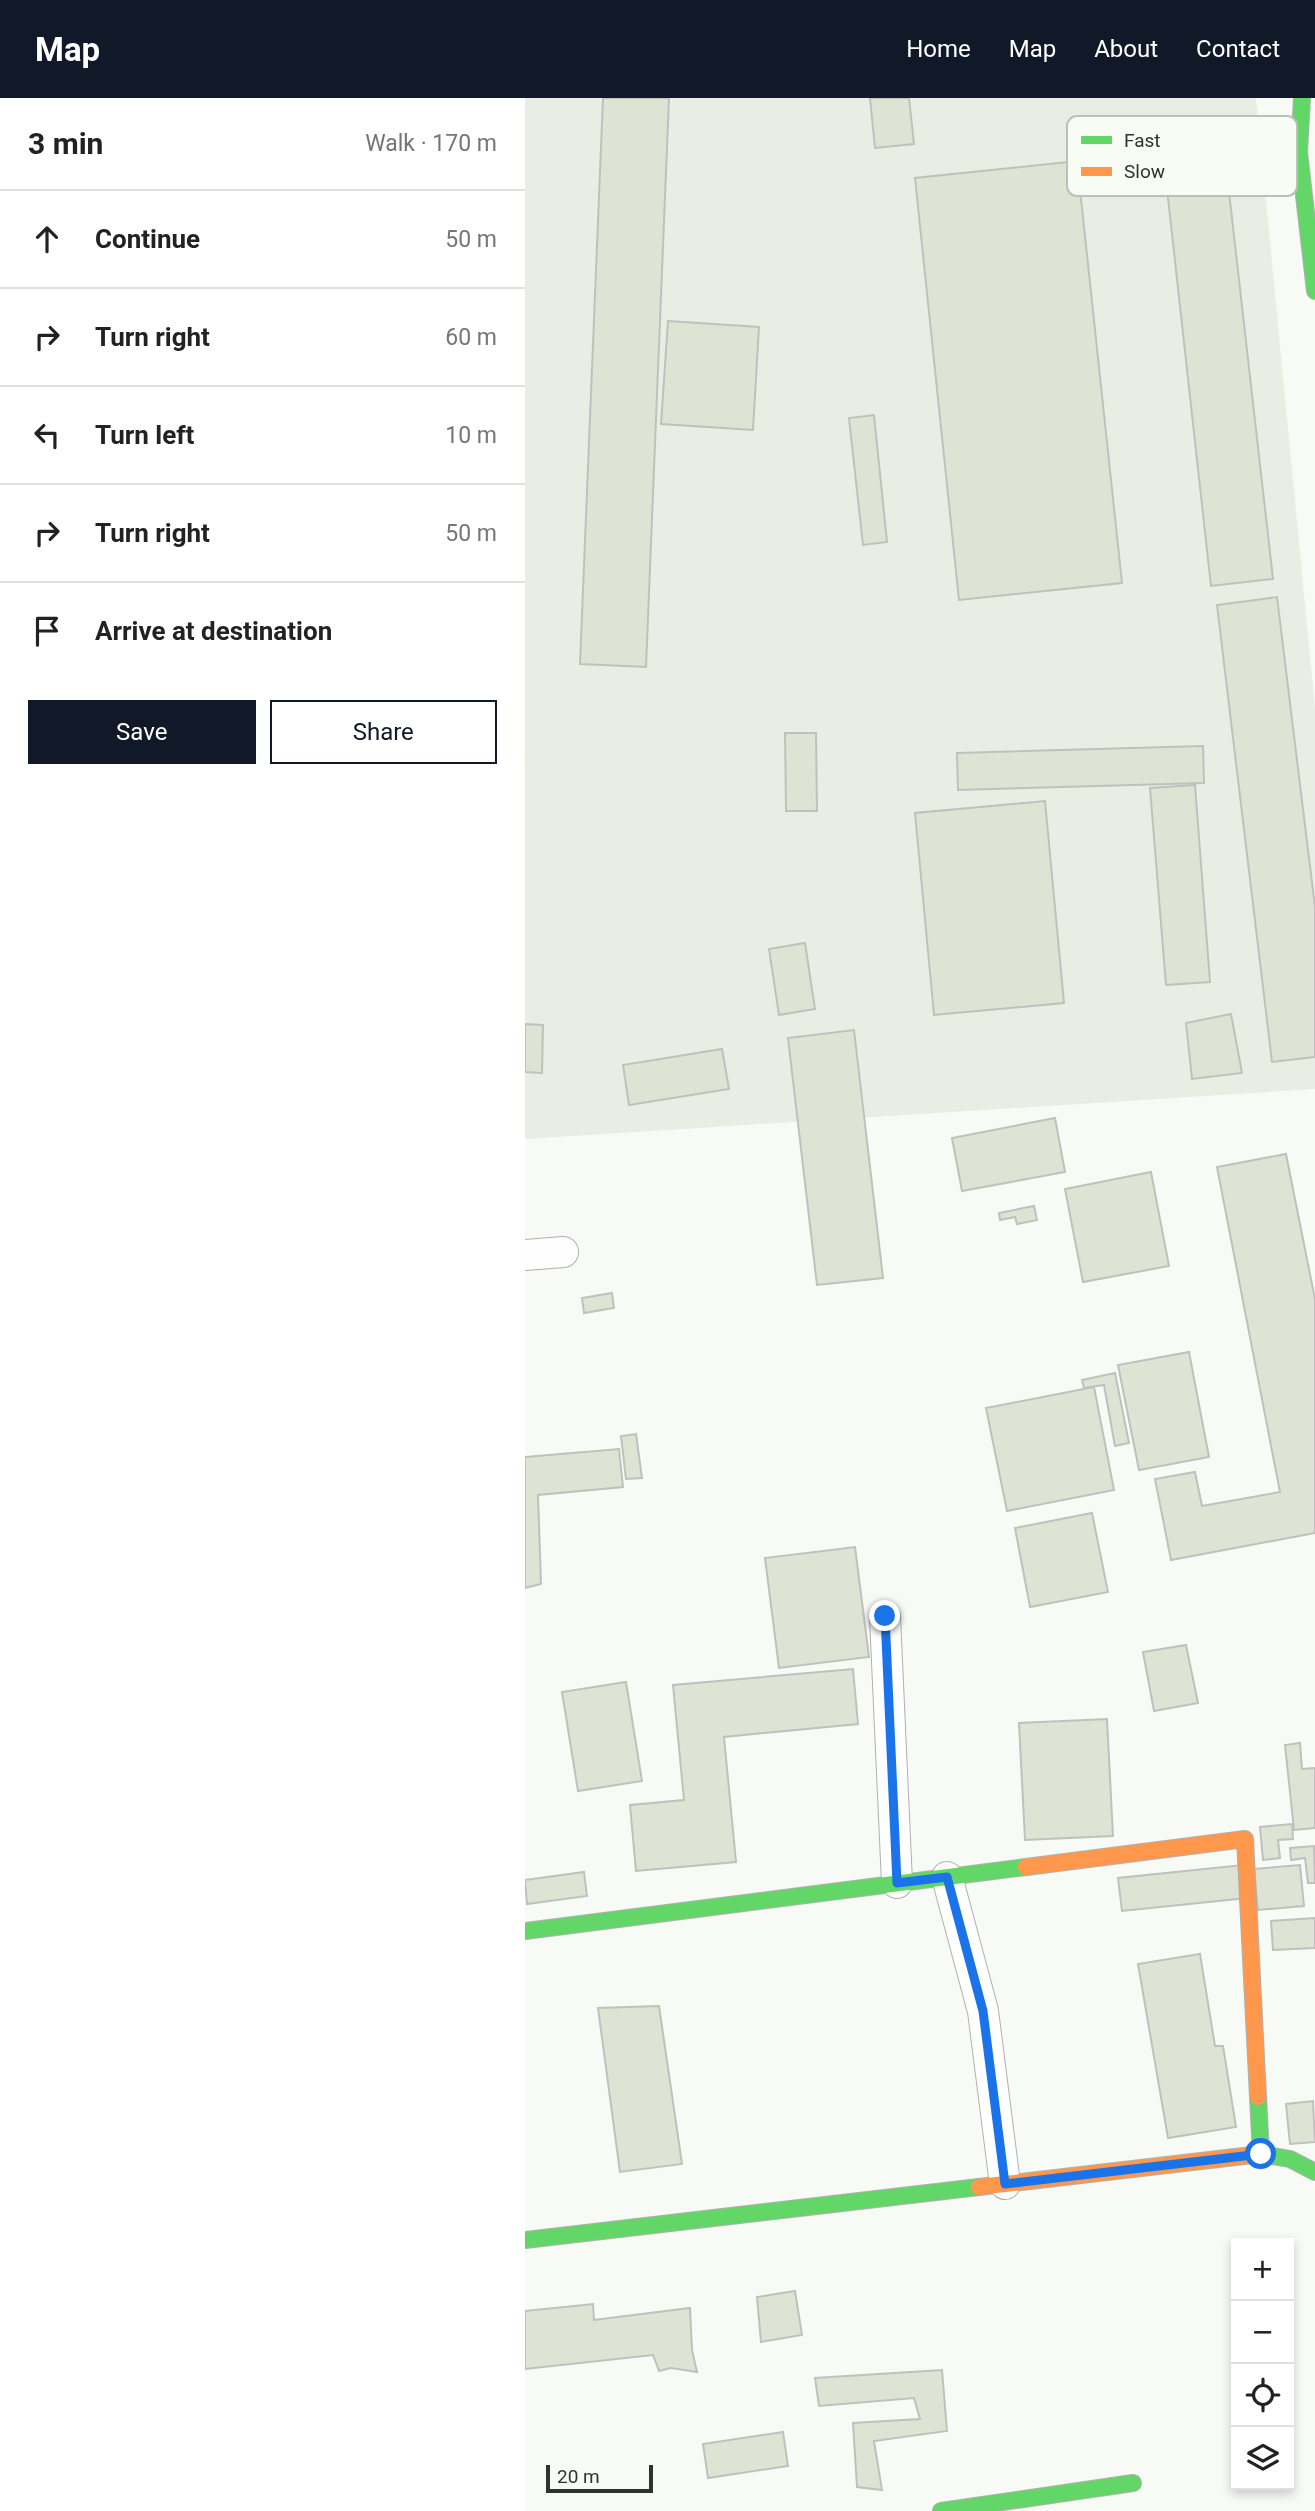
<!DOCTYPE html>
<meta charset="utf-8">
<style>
:root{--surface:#fff;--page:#f6f6f6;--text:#222;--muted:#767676;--line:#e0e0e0;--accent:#111827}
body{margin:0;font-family:Roboto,sans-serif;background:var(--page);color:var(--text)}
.controls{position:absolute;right:21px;bottom:21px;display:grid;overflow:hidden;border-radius:0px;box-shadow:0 4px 10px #0003}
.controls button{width:63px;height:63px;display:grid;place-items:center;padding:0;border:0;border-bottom:2px solid var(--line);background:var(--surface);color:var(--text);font:35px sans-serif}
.scale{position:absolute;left:21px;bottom:18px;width:107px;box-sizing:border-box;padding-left:7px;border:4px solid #323230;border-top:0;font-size:19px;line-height:24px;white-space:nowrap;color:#323230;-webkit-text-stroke:5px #f9fbf5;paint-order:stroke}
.stop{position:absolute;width:21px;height:21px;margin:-16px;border:5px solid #1a73e8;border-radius:50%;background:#fff}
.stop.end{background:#1a73e8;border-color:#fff;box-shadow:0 2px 7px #0008}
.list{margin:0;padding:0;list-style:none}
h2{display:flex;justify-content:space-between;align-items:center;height:91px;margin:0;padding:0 28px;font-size:30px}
h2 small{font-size:23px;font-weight:400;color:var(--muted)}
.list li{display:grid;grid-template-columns:46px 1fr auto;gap:21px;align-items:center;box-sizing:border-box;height:98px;padding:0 28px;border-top:2px solid var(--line)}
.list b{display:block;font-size:26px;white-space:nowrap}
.list em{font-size:23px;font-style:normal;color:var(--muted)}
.actions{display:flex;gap:14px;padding:21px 28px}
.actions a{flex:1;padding:16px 0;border:2px solid var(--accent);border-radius:0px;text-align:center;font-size:24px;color:var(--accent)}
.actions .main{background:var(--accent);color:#fff}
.icon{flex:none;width:38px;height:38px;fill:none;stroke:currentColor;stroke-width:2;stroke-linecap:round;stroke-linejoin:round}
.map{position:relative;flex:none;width:790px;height:2413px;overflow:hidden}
header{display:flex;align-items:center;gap:42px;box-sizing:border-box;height:98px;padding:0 35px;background:var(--accent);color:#fff}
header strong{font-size:33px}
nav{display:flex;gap:38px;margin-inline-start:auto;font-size:24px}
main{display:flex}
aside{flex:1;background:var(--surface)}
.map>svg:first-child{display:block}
.built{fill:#e9ede4}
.building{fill:#dee3d3;stroke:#c0c1be;stroke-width:2}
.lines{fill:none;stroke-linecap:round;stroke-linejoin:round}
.street-casing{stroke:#b0b1af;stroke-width:32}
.fast-casing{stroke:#b0b1af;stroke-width:18}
.slow-casing{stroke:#b0b1af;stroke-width:18}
.street{stroke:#fefefe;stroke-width:30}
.fast{stroke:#63d668;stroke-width:16}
.slow{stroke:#ff974d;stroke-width:16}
.route{stroke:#1a73e8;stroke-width:9}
.key{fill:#f9fbf5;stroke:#bdbfba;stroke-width:2}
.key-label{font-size:19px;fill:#323230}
</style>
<header>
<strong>Map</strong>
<nav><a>Home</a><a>Map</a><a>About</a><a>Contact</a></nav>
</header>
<main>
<aside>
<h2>3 min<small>Walk · 170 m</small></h2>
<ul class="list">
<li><svg class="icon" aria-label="ahead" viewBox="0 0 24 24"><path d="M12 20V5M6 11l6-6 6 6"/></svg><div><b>Continue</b></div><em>50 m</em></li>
<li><svg class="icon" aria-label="right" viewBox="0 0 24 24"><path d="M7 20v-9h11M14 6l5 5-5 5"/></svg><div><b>Turn right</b></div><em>60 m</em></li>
<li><svg class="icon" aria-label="left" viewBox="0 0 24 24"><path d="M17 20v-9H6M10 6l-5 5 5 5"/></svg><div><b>Turn left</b></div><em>10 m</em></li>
<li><svg class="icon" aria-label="right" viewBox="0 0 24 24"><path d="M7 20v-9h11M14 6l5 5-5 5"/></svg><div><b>Turn right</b></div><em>50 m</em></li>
<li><svg class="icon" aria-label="arrive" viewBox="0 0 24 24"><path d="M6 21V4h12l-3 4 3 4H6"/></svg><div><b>Arrive at destination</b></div></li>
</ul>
<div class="actions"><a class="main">Save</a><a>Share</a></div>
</aside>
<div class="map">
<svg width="790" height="2413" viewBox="0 0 790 2413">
<rect width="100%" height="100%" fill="#f8faf6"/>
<path class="built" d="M 0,0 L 731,0 L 790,610 L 790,991 L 0,1041 Z"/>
<g class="building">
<path d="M 78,0 L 144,0 L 121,569 L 55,566 Z"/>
<path d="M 345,0 L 384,0 L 389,46 L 350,50 Z"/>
<path d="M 552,63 L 597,485 L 434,502 L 390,80 Z"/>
<path d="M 703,85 L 748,481 L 686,488 L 642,91 Z"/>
<path d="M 143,223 L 234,229 L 228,332 L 136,326 Z"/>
<path d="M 349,317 L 362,444 L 338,447 L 324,320 Z"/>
<path d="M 752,499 L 790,809 L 790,959 L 747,964 L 692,507 Z"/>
<path d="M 260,635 L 291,635 L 292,713 L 261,713 Z"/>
<path d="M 678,648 L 679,685 L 433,692 L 432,655 Z"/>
<path d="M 670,687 L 685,884 L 641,887 L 625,690 Z"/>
<path d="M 520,703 L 539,905 L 409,917 L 390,715 Z"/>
<path d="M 280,845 L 290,911 L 254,917 L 244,851 Z"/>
<path d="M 706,916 L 717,975 L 667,981 L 661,925 Z"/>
<path d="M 0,926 L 18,927 L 17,975 L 0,974 Z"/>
<path d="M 329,932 L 358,1180 L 292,1187 L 263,940 Z"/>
<path d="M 197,951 L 204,991 L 104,1007 L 98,967 Z"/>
<path d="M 530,1020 L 540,1074 L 437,1093 L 427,1040 Z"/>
<path d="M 761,1056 L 790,1201 L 790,1435 L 646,1462 L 630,1381 L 670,1374 L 677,1408 L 755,1394 L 692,1069 Z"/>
<path d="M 626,1074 L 644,1168 L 558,1184 L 540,1091 Z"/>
<path d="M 509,1108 L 512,1122 L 492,1126 L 490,1119 L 475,1122 L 474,1115 Z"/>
<path d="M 87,1195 L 89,1210 L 59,1215 L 57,1200 Z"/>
<path d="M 664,1254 L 684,1359 L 614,1372 L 593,1267 Z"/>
<path d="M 590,1275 L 604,1345 L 590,1348 L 579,1287 L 559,1290 L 557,1282 Z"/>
<path d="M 569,1289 L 589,1392 L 482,1413 L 461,1310 Z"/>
<path d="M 111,1336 L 117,1380 L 101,1381 L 96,1338 Z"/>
<path d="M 94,1351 L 98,1389 L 13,1397 L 16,1486 L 0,1490 L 0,1359 Z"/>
<path d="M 567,1415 L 583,1494 L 505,1509 L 490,1430 Z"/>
<path d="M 330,1449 L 344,1559 L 254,1570 L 240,1460 Z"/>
<path d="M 661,1547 L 673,1605 L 629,1613 L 618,1554 Z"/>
<path d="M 328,1571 L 333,1626 L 199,1639 L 211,1764 L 111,1773 L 105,1707 L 159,1702 L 148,1587 Z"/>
<path d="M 101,1584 L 117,1683 L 53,1693 L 37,1594 Z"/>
<path d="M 582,1621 L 588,1738 L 500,1742 L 494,1625 Z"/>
<path d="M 775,1645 L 777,1671 L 790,1670 L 790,1730 L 769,1732 L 760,1647 Z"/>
<path d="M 767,1726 L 768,1741 L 753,1742 L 755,1760 L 738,1762 L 735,1729 Z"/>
<path d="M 789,1748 L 790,1785 L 783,1785 L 780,1760 L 766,1762 L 765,1750 Z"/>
<path d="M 718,1767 L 722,1800 L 597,1813 L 593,1780 Z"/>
<path d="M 775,1767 L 779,1808 L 733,1812 L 729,1771 Z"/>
<path d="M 59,1774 L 62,1798 L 2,1806 L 0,1782 Z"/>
<path d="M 790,1820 L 790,1850 L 748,1852 L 746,1823 Z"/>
<path d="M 675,1856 L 690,1948 L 698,1948 L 711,2029 L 643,2040 L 613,1866 Z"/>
<path d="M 134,1908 L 157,2066 L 95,2074 L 73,1910 Z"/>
<path d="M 788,2003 L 790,2044 L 765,2046 L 761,2006 Z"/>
<path d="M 270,2193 L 277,2237 L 236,2244 L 232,2199 Z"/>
<path d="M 68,2206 L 69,2222 L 165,2210 L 167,2252 L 172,2274 L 146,2270 L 134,2273 L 128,2257 L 0,2271 L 0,2213 Z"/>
<path d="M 417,2272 L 422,2333 L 349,2343 L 357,2392 L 332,2389 L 328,2325 L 395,2321 L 389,2300 L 294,2308 L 290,2280 Z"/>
<path d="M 258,2334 L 263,2368 L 183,2380 L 178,2346 Z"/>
</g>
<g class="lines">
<g class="street-casing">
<g id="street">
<path d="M 0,1157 L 38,1154"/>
<path d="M 360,1519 L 372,1785"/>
<path d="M 422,1779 L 458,1913 L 480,2086"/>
</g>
</g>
<g class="fast-casing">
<g id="fast">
<path d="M 777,0 L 774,54 L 790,193"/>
<path d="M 0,1833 L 501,1769"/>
<path d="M 733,1999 L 736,2056 L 765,2061 L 790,2074"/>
<path d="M 0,2142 L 454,2089"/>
<path d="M 416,2413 L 608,2385"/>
</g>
</g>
<g class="slow-casing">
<g id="slow">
<path d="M 501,1769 L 720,1741 L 733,1999"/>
<path d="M 454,2089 L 736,2056"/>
</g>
</g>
<use href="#street" class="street"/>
<use href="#fast" class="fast"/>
<use href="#slow" class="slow"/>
</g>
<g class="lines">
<path class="route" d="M 360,1518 L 372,1785 L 422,1779 L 458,1913 L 480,2086 L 736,2056"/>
</g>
<rect x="542" y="18" width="230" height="80" rx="10" class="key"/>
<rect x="556" y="38" width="31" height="8" fill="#63d668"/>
<rect x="556" y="69" width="31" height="9" fill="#ff974d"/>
<g class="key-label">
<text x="599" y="49">Fast</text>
<text x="599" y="80">Slow</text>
</g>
</svg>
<div class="controls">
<button>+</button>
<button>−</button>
<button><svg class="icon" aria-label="locate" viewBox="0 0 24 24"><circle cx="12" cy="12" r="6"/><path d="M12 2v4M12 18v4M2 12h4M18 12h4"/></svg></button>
<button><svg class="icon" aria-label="layers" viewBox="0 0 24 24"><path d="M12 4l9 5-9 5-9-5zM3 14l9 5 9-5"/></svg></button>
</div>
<div class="scale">20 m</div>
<div class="stop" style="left:736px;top:2056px"></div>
<div class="stop end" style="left:360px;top:1518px"></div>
</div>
</main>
